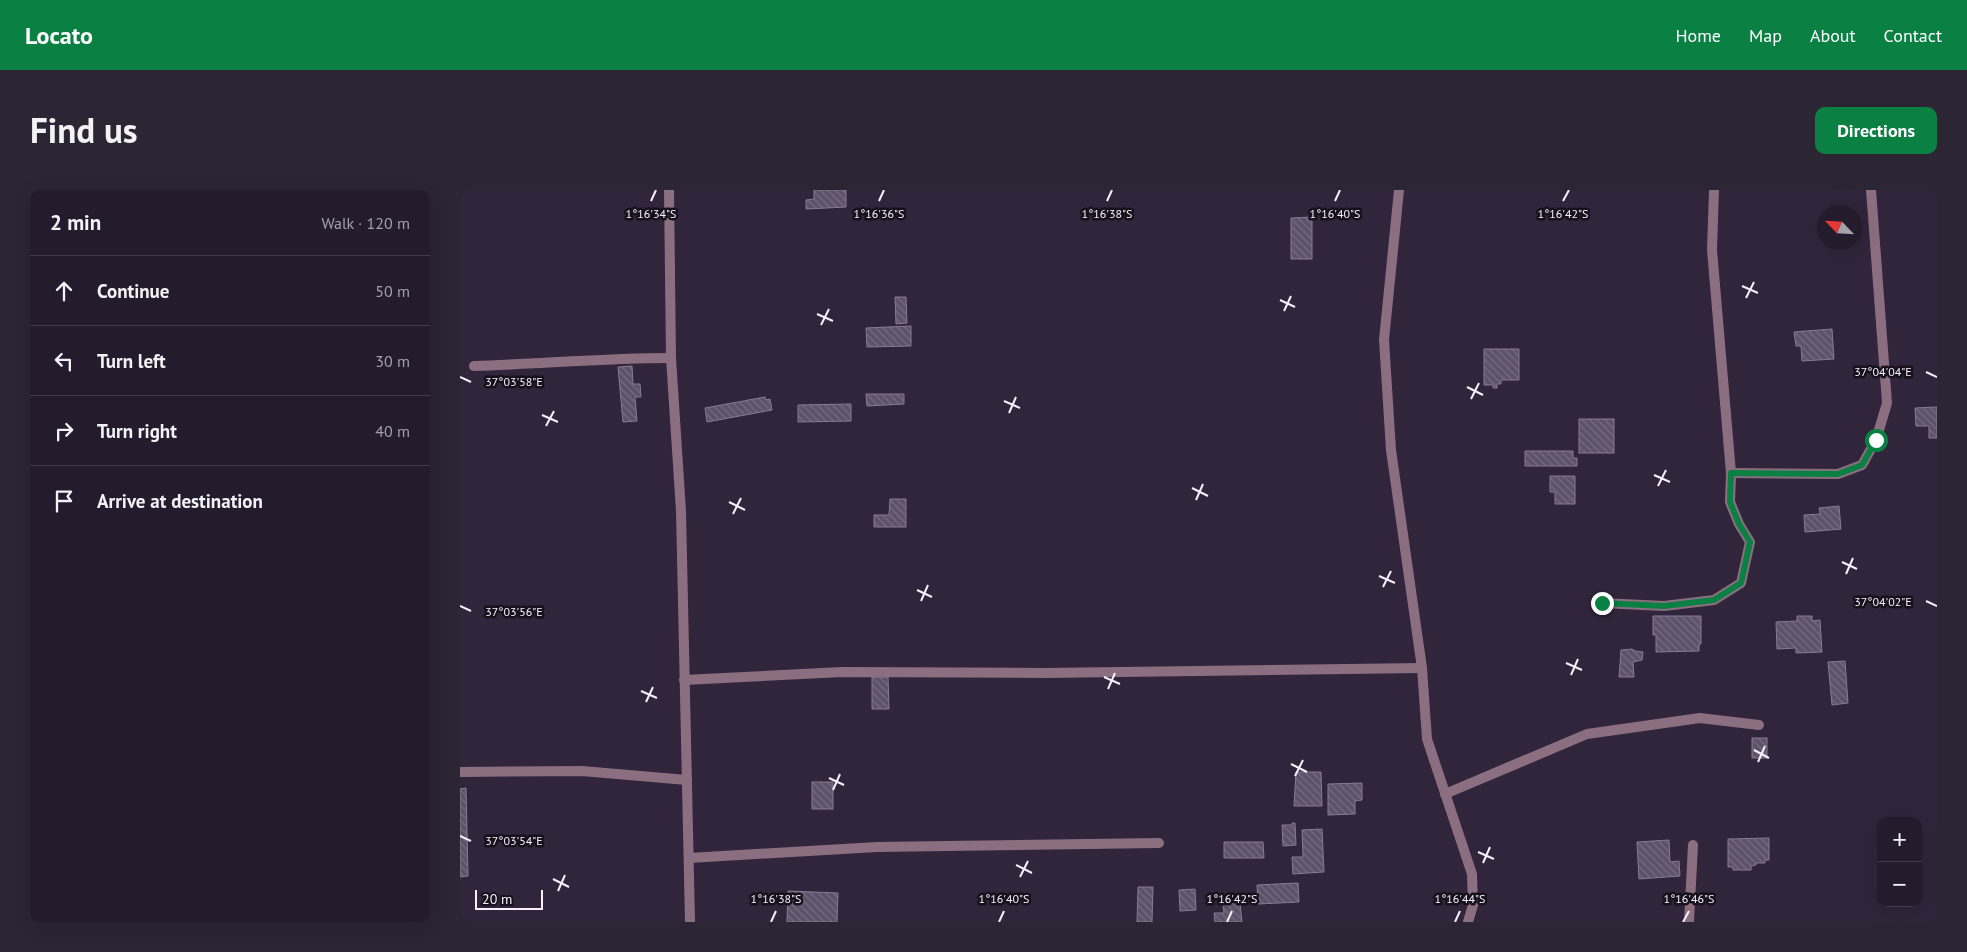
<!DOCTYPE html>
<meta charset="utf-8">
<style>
:root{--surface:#241c2c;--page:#2c2534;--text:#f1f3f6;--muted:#a3a1a9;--line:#413a48;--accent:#0b8043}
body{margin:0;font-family:"PT Sans",sans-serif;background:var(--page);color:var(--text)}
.controls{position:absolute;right:15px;bottom:15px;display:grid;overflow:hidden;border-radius:10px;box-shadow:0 5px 20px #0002}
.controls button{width:45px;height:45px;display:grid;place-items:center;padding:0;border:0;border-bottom:1px solid var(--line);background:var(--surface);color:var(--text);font:25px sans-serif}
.compass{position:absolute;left:1357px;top:15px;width:45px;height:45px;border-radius:50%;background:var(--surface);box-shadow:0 5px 20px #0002;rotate:295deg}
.scale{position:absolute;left:15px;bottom:12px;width:68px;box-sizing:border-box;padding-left:5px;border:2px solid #f7f0fe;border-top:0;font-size:14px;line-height:18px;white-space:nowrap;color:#f7f0fe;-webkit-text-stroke:4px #16111a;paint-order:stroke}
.stop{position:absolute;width:15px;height:15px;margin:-11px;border:4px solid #0b8043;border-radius:50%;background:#fff}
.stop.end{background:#0b8043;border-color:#fff;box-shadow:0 1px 5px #0008}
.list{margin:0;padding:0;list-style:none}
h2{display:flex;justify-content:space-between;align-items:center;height:65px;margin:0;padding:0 20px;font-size:21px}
h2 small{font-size:16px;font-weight:400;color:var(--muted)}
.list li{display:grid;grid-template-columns:32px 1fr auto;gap:15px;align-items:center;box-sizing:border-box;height:70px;padding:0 20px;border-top:1px solid var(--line)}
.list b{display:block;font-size:19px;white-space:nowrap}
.list em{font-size:16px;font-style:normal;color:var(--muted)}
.icon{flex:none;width:28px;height:28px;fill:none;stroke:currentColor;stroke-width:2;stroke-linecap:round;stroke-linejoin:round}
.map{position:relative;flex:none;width:1477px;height:732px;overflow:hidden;border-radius:10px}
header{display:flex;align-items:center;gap:30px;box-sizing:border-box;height:70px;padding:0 25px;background:var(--accent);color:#fff}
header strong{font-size:24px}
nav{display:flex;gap:28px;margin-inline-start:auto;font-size:18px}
.intro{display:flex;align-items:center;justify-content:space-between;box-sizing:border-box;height:120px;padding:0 30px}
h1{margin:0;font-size:35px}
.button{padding:12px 22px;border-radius:10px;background:var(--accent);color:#fff;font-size:18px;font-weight:700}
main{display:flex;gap:30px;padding:0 30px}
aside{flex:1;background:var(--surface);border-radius:10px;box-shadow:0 5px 20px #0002}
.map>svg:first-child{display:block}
.building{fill:url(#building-back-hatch);stroke:#887b94}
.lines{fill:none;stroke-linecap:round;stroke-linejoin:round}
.minor{stroke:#8c6e81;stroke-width:10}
.route{stroke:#0b8043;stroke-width:6}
.ticks{fill:none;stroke:#f7f0fe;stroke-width:2}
.ticks-label{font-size:12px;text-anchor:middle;fill:#f7f0fe;stroke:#16111a;stroke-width:5;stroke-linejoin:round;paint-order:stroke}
</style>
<header>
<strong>Locato</strong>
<nav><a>Home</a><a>Map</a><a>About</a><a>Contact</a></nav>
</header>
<div class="intro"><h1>Find us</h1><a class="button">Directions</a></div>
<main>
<aside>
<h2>2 min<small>Walk · 120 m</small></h2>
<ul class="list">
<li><svg class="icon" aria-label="ahead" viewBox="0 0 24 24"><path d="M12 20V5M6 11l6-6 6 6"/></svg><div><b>Continue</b></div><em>50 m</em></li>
<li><svg class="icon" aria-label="left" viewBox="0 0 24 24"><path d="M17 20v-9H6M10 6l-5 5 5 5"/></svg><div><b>Turn left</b></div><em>30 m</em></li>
<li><svg class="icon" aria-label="right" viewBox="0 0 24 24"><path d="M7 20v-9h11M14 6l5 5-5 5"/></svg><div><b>Turn right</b></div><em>40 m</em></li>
<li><svg class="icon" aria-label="arrive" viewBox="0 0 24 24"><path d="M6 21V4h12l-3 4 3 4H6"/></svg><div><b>Arrive at destination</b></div></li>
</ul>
</aside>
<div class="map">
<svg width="1477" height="732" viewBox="0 0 1477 732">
<defs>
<pattern id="building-back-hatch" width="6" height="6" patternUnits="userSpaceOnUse" patternTransform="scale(1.25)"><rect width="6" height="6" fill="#5e5269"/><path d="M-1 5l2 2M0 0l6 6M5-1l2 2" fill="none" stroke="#766b80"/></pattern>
</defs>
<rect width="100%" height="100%" fill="#30253a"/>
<g class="building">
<path d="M 354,0 L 386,0 L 386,17 L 346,19 L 346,10 L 354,9 Z"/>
<path d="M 852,27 L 852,69 L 831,69 L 831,28 Z"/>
<path d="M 435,107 L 446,107 L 447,133 L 436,134 Z"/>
<path d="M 451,136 L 451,156 L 407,157 L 406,138 Z"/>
<path d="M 1372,139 L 1374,169 L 1342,171 L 1341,156 L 1336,156 L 1334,142 Z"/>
<path d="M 1024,159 L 1059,159 L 1059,190 L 1041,190 L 1041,194 L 1037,194 L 1037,198 L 1033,198 L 1033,195 L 1024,195 Z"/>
<path d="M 172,176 L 173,194 L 180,194 L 181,207 L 175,207 L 177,231 L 163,232 L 158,177 Z"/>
<path d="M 406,204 L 444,204 L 444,214 L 407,216 Z"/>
<path d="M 305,207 L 306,210 L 310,209 L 312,220 L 247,232 L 245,218 Z"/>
<path d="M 391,214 L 391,231 L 338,232 L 338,215 Z"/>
<path d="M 1477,217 L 1477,248 L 1469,248 L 1469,236 L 1456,236 L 1455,218 Z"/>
<rect x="1119" y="229" width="35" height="34"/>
<path d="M 1065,261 L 1113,261 L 1113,268 L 1117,268 L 1117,276 L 1065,276 Z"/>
<path d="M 1090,286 L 1115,286 L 1115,314 L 1095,314 L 1095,302 L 1090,302 Z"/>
<path d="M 430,309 L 446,309 L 446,337 L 414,337 L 414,325 L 429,325 Z"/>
<path d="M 1379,316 L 1381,339 L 1345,342 L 1344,325 L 1360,324 L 1359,318 Z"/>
<path d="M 1193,426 L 1241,426 L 1241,454 L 1239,454 L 1239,461 L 1196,462 L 1196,445 L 1193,445 Z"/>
<path d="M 1337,426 L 1352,426 L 1352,431 L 1360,430 L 1362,462 L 1336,463 L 1336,458 L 1317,459 L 1316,432 L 1337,431 Z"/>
<path d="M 1172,459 L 1175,461 L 1183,462 L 1182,470 L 1173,472 L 1174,487 L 1159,487 L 1161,460 Z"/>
<path d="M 1385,471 L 1388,513 L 1372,515 L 1368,472 Z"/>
<path d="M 412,487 L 428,487 L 429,519 L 412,519 Z"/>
<rect x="1292" y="548" width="15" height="20"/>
<path d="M 836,582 L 861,582 L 862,616 L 834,616 Z"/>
<rect x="352" y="592" width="21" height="27"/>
<path d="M 902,593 L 902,610 L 895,611 L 895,624 L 868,625 L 868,594 Z"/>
<path d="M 6,598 L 8,686 L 0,687 L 0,599 Z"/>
<path d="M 832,633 L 835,633 L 836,655 L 823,656 L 822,635 L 832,635 Z"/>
<path d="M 862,639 L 864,682 L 833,684 L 832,667 L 843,667 L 842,640 Z"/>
<path d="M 1309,648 L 1309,670 L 1305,670 L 1305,673 L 1296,673 L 1296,675 L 1291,676 L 1291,680 L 1273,680 L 1273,677 L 1268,677 L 1268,649 Z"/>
<path d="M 1209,650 L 1210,672 L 1219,671 L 1220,686 L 1179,689 L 1177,652 Z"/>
<path d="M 764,652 L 803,652 L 804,668 L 764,668 Z"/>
<path d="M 838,693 L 839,712 L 798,714 L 797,695 Z"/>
<path d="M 678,697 L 693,697 L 692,732 L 677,732 Z"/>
<path d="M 735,699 L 736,720 L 720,721 L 719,700 Z"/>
<path d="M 328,701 L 378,703 L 377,732 L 327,732 Z"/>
<path d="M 780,713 L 782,732 L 755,732 L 754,723 L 764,723 L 763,714 Z"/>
</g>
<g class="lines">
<g class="minor">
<path d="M 209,0 L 211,168 L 221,321 L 230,732"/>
<path d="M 939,0 L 924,150 L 931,260 L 962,478 L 967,549 L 1012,684 L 1013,715 L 1008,732"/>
<path d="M 14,176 C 80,174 145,168 211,168"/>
<path d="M 1271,283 L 1378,284 L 1402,275 L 1416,250 L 1427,213 L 1411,0"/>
<path d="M 1142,413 L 1204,416 L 1254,410 L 1281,393 L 1290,352 L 1279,334 L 1270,312 L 1271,283 L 1252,60 L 1254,0"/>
<path d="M 224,490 L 382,482 L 585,483 L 962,478"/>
<path d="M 0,582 L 122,581 L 227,590"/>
<path d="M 985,604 L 1127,544 L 1240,528 L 1299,535"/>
<path d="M 229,668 L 417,657 L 699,653"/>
<path d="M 1229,732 L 1233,655"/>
</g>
</g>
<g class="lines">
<path class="route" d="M 1142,413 L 1204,416 L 1254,410 L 1281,393 L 1290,352 L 1279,334 L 1270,312 L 1271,283 L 1378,284 L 1402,275 L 1416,250"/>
</g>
<path class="ticks" d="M 191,11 L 196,0M 419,11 L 424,0M 647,11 L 652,0M 875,11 L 880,0M 1103,11 L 1109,0M 1282,96 L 1298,103M 1286,108 L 1294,92M 820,110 L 835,117M 824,121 L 831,106M 357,124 L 373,131M 361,135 L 369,119M 1466,182 L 1477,187M 0,187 L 11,192M 1007,197 L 1023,205M 1011,209 L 1019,193M 544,211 L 560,218M 549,223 L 556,207M 82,225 L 98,232M 86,236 L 94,221M 1194,285 L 1210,292M 1198,296 L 1206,280M 732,298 L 748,306M 736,310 L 743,294M 269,312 L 285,320M 273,324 L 281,308M 1382,372 L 1397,379M 1386,384 L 1393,368M 919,386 L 935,393M 923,397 L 931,381M 457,400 L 472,407M 461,411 L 468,395M 1466,411 L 1477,416M 0,416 L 11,421M 1106,473 L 1122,480M 1111,485 L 1118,469M 644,487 L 660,494M 648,499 L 655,483M 181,501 L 197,508M 186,512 L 193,497M 1294,560 L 1309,568M 1298,572 L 1305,556M 831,574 L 847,582M 835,586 L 843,570M 369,588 L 384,595M 373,600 L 380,584M 0,646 L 11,651M 1018,662 L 1034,669M 1023,673 L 1030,657M 556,675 L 572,683M 560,687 L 568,671M 93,689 L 109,697M 98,701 L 105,685M 311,732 L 316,721M 539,732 L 544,721M 767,732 L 772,721M 995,732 L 1000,721M 1223,732 L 1229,721"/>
<g class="ticks-label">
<text x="191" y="28">1°16'34"S</text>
<text x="419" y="28">1°16'36"S</text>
<text x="647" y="28">1°16'38"S</text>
<text x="875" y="28">1°16'40"S</text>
<text x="1103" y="28">1°16'42"S</text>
<text x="1423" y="186">37°04'04"E</text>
<text x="54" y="196">37°03'58"E</text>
<text x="1423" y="416">37°04'02"E</text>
<text x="54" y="426">37°03'56"E</text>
<text x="54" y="655">37°03'54"E</text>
<text x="316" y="713">1°16'38"S</text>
<text x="544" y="713">1°16'40"S</text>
<text x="772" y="713">1°16'42"S</text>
<text x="1000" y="713">1°16'44"S</text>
<text x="1229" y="713">1°16'46"S</text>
</g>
</svg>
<div class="controls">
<button>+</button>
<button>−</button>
</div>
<svg class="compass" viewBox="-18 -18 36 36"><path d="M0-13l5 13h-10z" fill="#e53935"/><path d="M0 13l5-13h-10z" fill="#a3a1a9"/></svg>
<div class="scale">20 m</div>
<div class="stop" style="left:1416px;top:250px"></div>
<div class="stop end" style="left:1142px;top:413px"></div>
</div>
</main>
